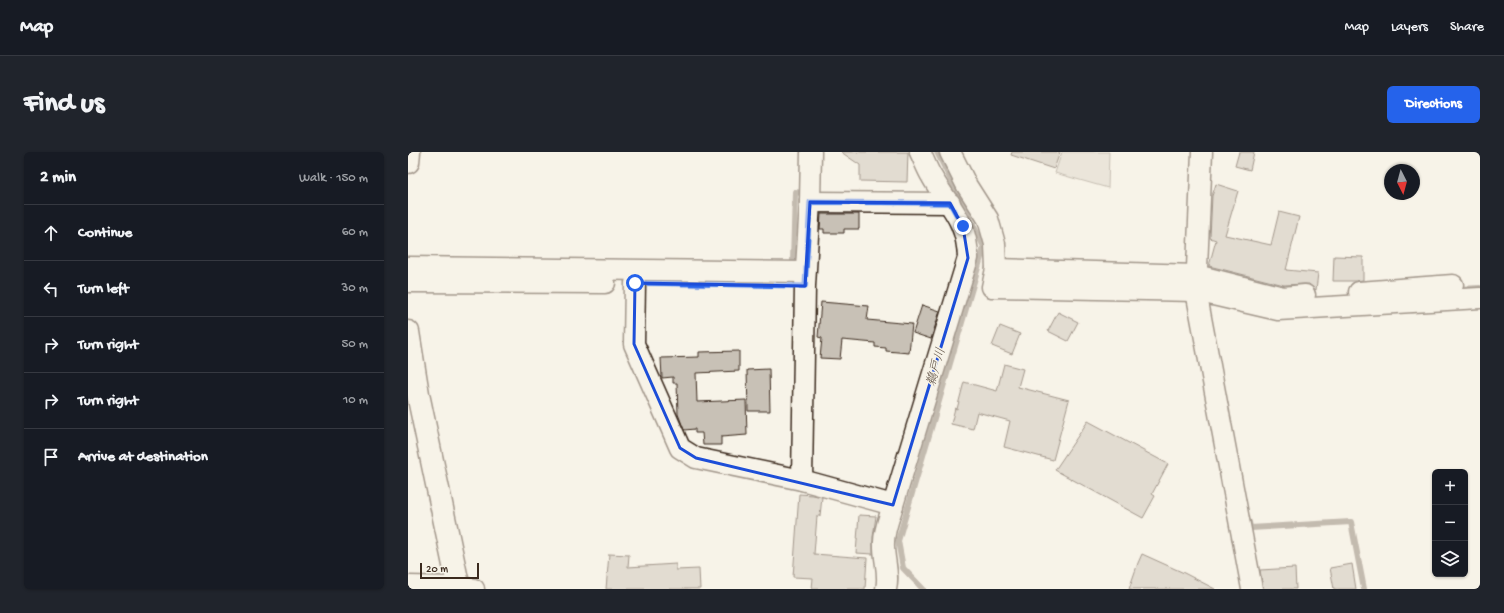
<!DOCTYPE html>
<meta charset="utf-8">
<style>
:root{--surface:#171b24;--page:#20242c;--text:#f1f3f6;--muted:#9ea1a6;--line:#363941;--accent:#2563eb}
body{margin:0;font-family:"Gochi Hand","Klee One",sans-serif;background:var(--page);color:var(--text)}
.controls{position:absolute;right:12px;bottom:12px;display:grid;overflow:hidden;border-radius:6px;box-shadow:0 1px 3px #0004}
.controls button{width:36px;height:36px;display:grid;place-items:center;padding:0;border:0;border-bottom:1px solid var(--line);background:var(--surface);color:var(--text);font:20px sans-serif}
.compass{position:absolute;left:976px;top:12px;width:36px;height:36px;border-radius:50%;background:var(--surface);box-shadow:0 1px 3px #0004;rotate:174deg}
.scale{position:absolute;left:12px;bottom:10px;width:59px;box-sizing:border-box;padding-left:4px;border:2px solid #3b2a1e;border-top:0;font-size:11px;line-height:14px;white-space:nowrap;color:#3b2a1e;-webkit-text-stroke:3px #f7f3e8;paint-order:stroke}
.stop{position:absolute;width:12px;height:12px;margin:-9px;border:3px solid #2563eb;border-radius:50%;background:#fff}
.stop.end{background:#2563eb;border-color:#fff;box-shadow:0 1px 4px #0008}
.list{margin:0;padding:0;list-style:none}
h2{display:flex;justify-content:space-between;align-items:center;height:52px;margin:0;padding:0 16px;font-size:17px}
h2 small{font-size:13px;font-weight:400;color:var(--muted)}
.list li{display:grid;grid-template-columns:26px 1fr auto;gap:12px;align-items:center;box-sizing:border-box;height:56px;padding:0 16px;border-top:1px solid var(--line)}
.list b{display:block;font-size:15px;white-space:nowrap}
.list em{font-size:13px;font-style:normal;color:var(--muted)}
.icon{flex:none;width:22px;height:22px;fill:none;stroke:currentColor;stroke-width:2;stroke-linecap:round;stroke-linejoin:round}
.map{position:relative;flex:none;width:1072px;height:437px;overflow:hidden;border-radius:6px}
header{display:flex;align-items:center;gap:24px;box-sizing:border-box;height:56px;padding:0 20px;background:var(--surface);border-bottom:1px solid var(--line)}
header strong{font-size:19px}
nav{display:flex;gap:22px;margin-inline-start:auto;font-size:14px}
.intro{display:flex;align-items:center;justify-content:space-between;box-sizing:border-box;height:96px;padding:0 24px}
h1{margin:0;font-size:28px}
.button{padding:10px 18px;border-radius:6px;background:var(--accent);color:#fff;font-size:14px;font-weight:700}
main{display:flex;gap:24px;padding:0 24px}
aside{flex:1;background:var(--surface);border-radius:6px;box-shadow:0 1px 3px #0004}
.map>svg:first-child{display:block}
.green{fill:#dbd6cb;stroke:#8b8074}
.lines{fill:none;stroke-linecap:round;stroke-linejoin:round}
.stream{stroke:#84786c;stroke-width:6}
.building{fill:#c8c1b6;stroke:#3b2a1e}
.minor-casing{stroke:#3b2a1e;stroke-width:23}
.tertiary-casing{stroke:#3b2a1e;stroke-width:25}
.minor{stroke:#f7f3e8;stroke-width:20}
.tertiary{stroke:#f7f3e8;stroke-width:22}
.route{stroke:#2563eb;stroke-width:5}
.marked{fill:none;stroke:#1d4ed8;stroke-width:3;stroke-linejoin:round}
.labels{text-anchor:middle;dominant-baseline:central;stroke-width:3;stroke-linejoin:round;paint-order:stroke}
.water-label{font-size:13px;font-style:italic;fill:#5f5145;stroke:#f7f3e8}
</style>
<header>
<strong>Map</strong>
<nav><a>Map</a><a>Layers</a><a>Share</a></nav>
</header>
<div class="intro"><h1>Find us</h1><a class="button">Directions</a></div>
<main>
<aside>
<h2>2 min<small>Walk · 150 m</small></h2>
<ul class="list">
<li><svg class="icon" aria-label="ahead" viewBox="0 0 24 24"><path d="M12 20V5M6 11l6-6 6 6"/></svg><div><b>Continue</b></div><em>60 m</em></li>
<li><svg class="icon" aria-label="left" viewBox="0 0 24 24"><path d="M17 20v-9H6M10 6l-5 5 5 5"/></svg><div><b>Turn left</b></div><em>30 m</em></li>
<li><svg class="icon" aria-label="right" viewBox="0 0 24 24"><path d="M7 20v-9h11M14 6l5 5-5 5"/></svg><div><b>Turn right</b></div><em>50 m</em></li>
<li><svg class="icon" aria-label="right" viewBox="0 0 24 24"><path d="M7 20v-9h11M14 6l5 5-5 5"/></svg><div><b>Turn right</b></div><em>10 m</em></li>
<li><svg class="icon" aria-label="arrive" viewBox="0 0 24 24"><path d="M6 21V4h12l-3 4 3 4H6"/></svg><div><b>Arrive at destination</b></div></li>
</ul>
</aside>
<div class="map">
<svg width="1072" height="437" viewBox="0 0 1072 437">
<rect width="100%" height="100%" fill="#f7f3e8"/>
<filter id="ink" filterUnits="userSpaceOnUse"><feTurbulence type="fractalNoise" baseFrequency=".025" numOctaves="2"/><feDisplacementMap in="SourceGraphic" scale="8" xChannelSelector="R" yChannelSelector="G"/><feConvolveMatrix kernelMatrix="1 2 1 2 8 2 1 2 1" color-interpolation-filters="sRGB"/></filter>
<g filter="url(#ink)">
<path class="green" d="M 654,0 L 701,0 L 700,36 L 647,21 Z"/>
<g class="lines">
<g class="stream">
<path d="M 385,110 L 387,40 L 394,41"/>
<path d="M 1052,137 L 1072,136"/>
<path d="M 841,370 L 842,376 L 943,370 L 956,437"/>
<path d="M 515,437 L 495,416 L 490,389 L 576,95 L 529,0"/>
</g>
</g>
<g class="building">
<path d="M 433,0 L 500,0 L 499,30 L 452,29 L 452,13 Z"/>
<path d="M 604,0 L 652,0 L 646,17 L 603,3 Z"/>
<path d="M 831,0 L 846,0 L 842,18 L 827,14 Z"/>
<path d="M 808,32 L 830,39 L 817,83 L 863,93 L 871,60 L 891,65 L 878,118 L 910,121 L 908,138 L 901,132 L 896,132 L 876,133 L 801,114 L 808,88 L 802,86 L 804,44 Z"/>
<path d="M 413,62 L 451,62 L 451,77 L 436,77 L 436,81 L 416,81 L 416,77 L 412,77 Z"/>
<path d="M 926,104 L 955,105 L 955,128 L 947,129 L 925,129 Z"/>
<path d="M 413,150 L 461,154 L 459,168 L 504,172 L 501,201 L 478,199 L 478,196 L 467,195 L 467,191 L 434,188 L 432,207 L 412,206 L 414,186 L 410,185 Z"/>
<path d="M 514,153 L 532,159 L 523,187 L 505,181 Z"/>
<path d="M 650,160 L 670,170 L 660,189 L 640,179 Z"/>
<path d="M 592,174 L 612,182 L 604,202 L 584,194 Z"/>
<path d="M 331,199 L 331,219 L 288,221 L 289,250 L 338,248 L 339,283 L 313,285 L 313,293 L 295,293 L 294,281 L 287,281 L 287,277 L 276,278 L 270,262 L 269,231 L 265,231 L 265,225 L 254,226 L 253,206 L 291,205 L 291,200 Z"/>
<path d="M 596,212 L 615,217 L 610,235 L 661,248 L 645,308 L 596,295 L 602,269 L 569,260 L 565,277 L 543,272 L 547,256 L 549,257 L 556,230 L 589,239 Z"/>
<path d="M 361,217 L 362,259 L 340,259 L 339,218 Z"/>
<path d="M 680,269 L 760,312 L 744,342 L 747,344 L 735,366 L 647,318 Z"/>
<path d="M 391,342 L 405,343 L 414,345 L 412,364 L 409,364 L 406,402 L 459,406 L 457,437 L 404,437 L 405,426 L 385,425 Z"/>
<path d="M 451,363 L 468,364 L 465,385 L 465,402 L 448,401 Z"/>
<path d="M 201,402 L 221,403 L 220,415 L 268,412 L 268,418 L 291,417 L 292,437 L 198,437 Z"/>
<path d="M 734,402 L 776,421 L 807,437 L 721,437 L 730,411 Z"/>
<path d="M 944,412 L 948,437 L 926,437 L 922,416 Z"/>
<path d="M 887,416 L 888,437 L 855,437 L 852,418 Z"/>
</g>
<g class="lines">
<g class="minor-casing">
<g id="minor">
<path d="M 542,0 L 559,34 L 580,67 L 587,92 L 588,117 L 584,135 L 788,139 L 870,158 L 1072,146"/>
<path d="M 794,0 L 788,139 L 844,437"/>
<path d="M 402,50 L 542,51"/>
<path d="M 0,115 L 397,120"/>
<path d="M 588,117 L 788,123 L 875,145 L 897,143"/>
<path d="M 0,130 L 197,131"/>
<path d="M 227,131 L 226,192 L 272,296 L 288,306 L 394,328 L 485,353"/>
<path d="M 951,140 L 1045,133"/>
<path d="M 394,328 L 397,134 L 402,50 L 403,0"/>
<path d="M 0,434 L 50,435 L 66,437"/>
<path d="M 478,437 C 482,421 475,406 476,390 C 476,378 482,364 485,353 L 560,106 C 559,68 541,55 524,25 C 519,17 516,8 512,0"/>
</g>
</g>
<g class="tertiary-casing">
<g id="tertiary">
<path d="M 0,10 L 1,0"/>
<path d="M 0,180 L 10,242 L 51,437"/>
</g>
</g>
<use href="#minor" class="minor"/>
<use href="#tertiary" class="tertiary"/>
</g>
</g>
<g class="lines" filter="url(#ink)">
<path class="route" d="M 227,131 L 397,134 L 402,50 L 542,51 L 555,74"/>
</g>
<path d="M0 0H1072V437H0ZM 402,50 L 542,51 L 555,75 L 560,106 L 485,353 L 288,306 L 272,296 L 226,192 L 227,131 L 397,134 Z" fill="#f7f3e8" fill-opacity=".55" fill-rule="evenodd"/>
<path class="marked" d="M 402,50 L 542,51 L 555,75 L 560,106 L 485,353 L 288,306 L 272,296 L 226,192 L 227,131 L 397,134 Z"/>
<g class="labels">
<g class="water-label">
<text transform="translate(529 215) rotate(-74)">鵜戸川</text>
</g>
</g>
</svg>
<div class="controls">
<button>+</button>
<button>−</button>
<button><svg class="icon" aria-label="layers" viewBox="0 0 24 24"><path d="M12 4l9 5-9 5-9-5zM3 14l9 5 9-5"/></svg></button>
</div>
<svg class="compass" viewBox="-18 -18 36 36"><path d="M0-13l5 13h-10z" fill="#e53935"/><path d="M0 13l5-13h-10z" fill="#9ea1a6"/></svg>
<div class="scale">20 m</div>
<div class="stop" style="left:227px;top:131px"></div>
<div class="stop end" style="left:555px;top:74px"></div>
</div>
</main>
